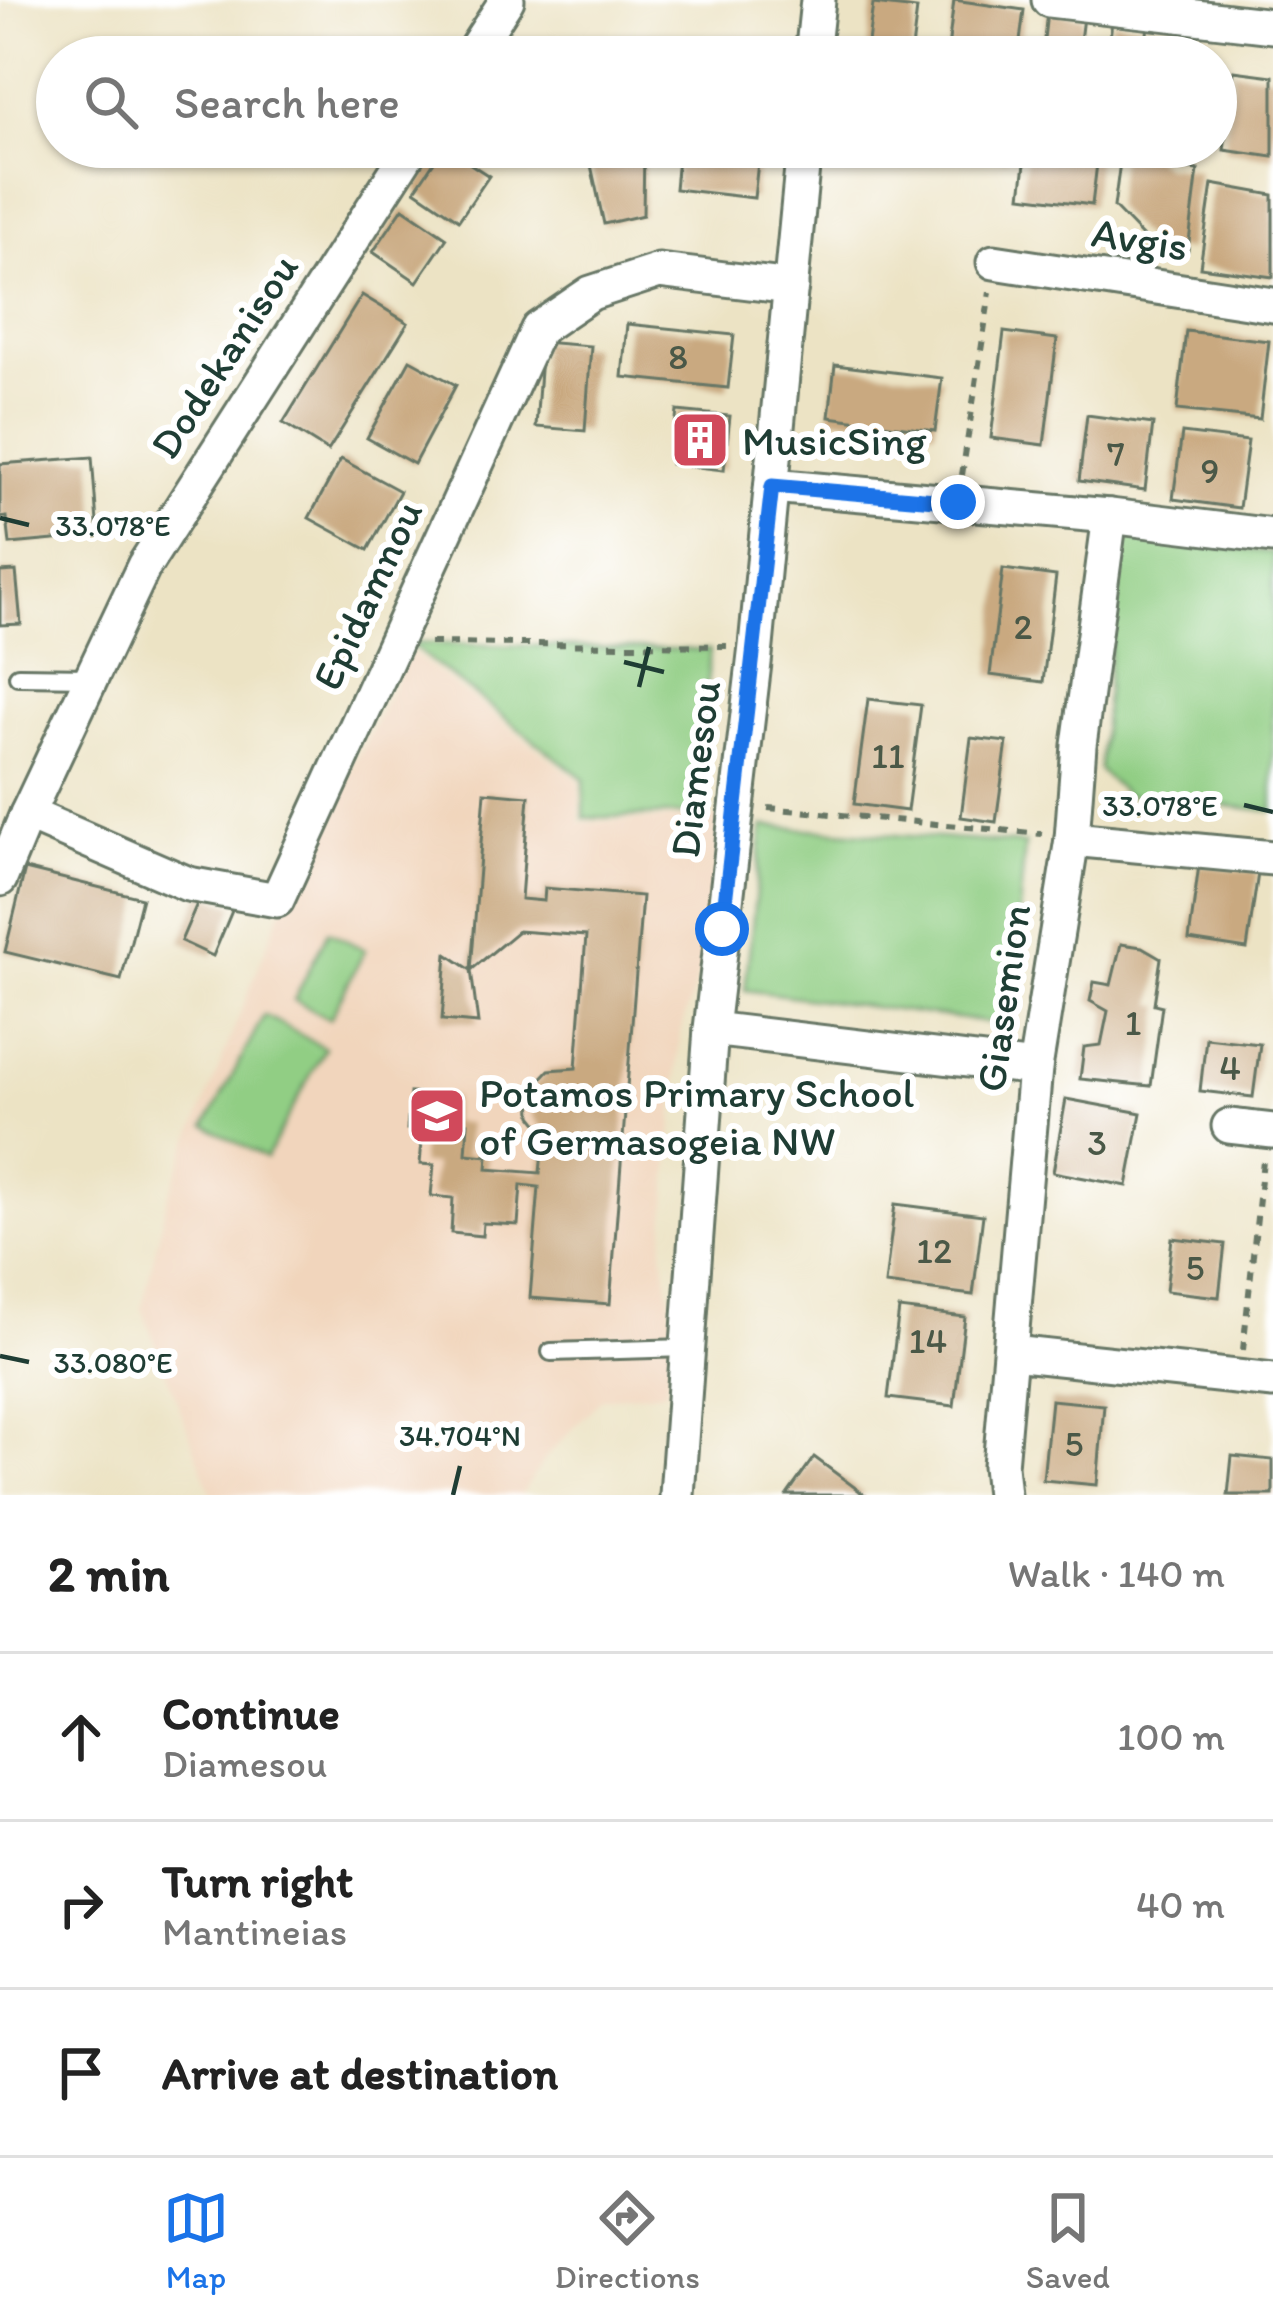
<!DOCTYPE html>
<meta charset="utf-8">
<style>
:root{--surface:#fff;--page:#f2f2f2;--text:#222;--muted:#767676;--line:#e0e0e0;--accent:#1a73e8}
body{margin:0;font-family:Itim,sans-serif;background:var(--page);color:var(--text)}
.stop{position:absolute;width:36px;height:36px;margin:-27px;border:9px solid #1a73e8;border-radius:50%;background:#fff}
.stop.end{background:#1a73e8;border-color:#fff;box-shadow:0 3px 12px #0008}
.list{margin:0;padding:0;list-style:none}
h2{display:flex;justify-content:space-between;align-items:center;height:156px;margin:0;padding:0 48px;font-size:51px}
h2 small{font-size:39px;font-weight:400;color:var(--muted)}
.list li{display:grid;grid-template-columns:78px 1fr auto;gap:36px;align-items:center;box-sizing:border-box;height:168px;padding:0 48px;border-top:3px solid var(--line)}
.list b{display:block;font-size:45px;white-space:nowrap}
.list p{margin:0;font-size:39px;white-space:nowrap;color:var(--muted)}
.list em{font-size:39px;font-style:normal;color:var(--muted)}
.icon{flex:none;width:66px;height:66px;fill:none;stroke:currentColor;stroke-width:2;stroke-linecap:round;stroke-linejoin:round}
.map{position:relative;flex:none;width:1273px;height:1495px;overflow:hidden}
.search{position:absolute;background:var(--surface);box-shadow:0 3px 9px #0004;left:36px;right:36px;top:36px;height:132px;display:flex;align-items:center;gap:30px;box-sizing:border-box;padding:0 42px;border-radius:66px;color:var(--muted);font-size:45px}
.sheet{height:660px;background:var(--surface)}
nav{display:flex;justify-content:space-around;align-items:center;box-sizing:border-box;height:168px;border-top:3px solid var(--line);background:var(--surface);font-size:33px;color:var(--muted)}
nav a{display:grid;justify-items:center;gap:6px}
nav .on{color:var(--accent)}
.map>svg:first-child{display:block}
.built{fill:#f1d5bc}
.green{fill:#91ce84;stroke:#58865c;stroke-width:3}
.building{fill:#c9a980}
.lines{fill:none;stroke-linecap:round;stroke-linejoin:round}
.service-casing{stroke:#677766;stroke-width:22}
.minor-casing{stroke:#677766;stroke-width:39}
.path{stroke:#677766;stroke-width:6;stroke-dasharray:9 9;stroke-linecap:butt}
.service{stroke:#fff;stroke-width:16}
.minor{stroke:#fff;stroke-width:33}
.route{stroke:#1a73e8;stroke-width:15}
.ticks{fill:none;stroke:#1f3d34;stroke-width:4.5}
.labels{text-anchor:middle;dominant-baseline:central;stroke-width:12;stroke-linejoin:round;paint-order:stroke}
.number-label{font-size:36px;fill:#4a5847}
.street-label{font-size:42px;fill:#1f3d34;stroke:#fff}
.poi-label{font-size:42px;fill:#1f3d34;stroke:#fff;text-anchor:start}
.ticks-label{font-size:30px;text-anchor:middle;fill:#1f3d34;stroke:#fff;stroke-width:12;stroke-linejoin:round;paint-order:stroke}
</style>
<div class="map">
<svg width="1273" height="1495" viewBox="0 0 1273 1495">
<rect width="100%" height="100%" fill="#fff"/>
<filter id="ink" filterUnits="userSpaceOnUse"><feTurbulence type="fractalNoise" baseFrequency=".00833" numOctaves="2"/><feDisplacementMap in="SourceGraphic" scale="24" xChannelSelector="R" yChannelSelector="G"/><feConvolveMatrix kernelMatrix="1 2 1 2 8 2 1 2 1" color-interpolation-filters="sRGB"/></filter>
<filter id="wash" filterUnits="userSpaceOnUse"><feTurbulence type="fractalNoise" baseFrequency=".004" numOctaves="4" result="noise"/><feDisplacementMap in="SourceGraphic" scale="48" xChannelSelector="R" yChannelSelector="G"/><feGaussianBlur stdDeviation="2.7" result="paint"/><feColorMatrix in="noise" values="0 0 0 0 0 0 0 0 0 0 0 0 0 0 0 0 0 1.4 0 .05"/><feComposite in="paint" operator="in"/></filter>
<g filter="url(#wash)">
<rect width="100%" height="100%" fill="#ece3c4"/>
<path class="built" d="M 410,651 L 580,781 L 580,822 L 718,817 L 710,938 L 680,1032 L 663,1254 L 675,1336 L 665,1391 L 602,1398 L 546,1457 L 521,1495 L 212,1495 L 142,1308 L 167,1199 L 281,910 Z"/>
<g class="green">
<path d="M 1121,536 L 1273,553 L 1273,811 L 1126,795 L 1099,770 Z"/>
<path d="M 408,643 L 710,650 L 696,814 L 584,818 L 584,779 Z"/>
<path d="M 763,826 L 1025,844 L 1009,1025 L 745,990 Z"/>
<path d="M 328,931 L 365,950 L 330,1019 L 294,1000 Z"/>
<path d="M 264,1015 L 325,1048 L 266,1158 L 206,1126 Z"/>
</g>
<g id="blocks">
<g class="building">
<path d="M 954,0 L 1024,10 L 1018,57 L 947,57 Z"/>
<path d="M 873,4 L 917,9 L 911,57 L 866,57 Z"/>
<path d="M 1047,12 L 1083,17 L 1078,57 L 1042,57 Z"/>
<path d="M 1112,21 L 1148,26 L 1144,57 L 1108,57 Z"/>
<path d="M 1234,71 L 1273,76 L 1273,157 L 1224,150 Z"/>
<path d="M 444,147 L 489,176 L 459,220 L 415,190 Z"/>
<path d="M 587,147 L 644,147 L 643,215 L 604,224 Z"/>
<path d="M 679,147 L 759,153 L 754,198 L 675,189 Z"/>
<path d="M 962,147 L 1007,147 L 1006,159 L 961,153 Z"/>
<path d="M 1027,147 L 1099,147 L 1092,205 L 1021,196 Z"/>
<path d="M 1122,147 L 1143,147 L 1163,166 L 1198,170 L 1188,250 L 1152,246 L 1114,207 Z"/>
<path d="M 1212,184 L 1273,195 L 1273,277 L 1200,267 Z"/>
<path d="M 403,208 L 447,238 L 417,282 L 373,252 Z"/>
<path d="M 362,295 L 408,323 L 328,451 L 283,423 Z"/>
<path d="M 627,324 L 734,335 L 728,388 L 622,377 Z"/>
<path d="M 1186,331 L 1269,341 L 1260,419 L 1177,410 Z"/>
<path d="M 1004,332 L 1057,339 L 1044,445 L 991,438 Z"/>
<path d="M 542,342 L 591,346 L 585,431 L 536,427 Z"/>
<path d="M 410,360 L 456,385 L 414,464 L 367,438 Z"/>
<path d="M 835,365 L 942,378 L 935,431 L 829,417 Z"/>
<path d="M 677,411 L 730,416 L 724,470 L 671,464 Z"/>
<path d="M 1087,415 L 1153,424 L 1145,490 L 1079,481 Z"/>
<path d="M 1182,433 L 1248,441 L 1239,508 L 1173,499 Z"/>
<path d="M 92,457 L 98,536 L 10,544 L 7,517 L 0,518 L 0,464 Z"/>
<path d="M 341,459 L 400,491 L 368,550 L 309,518 Z"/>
<path d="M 1003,569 L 1056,576 L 1043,682 L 990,675 Z"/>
<path d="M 16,571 L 21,624 L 0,625 L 0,572 Z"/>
<path d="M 868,699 L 921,705 L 907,811 L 854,804 Z"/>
<path d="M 971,738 L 1007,742 L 996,822 L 961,817 Z"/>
<path d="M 485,792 L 529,796 L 521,899 L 544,901 L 545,888 L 642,896 L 610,1304 L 530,1298 L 539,1187 L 521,1185 L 518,1225 L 483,1223 L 482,1236 L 451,1233 L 453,1198 L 431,1196 L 434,1165 L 420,1164 L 423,1130 L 407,1129 L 410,1093 L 454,1097 L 452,1122 L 468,1123 L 466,1154 L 488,1156 L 487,1169 L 540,1173 L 544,1131 L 532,1116 L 531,1089 L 549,1070 L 576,1068 L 586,936 L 518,931 L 471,970 L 478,1023 L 442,1020 L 447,954 L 471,970 Z"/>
<path d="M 1199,865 L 1258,873 L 1247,949 L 1189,940 Z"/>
<path d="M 25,869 L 142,898 L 121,980 L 5,952 Z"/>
<path d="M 202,892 L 234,906 L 213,956 L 181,941 Z"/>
<path d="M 1121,944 L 1142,947 L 1161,958 L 1154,1004 L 1162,1006 L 1151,1086 L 1080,1079 L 1084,1047 L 1101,1045 L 1108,1011 L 1090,1001 L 1094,982 L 1111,985 Z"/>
<path d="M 1206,1038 L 1260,1044 L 1253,1097 L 1200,1091 Z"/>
<path d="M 1066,1099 L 1141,1113 L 1127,1186 L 1053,1172 Z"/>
<path d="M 895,1204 L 983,1215 L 973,1295 L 885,1284 Z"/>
<path d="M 1172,1238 L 1225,1244 L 1219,1297 L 1166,1291 Z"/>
<path d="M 899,1309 L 965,1317 L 954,1406 L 888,1398 Z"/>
<path d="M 1051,1400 L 1104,1405 L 1097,1485 L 1043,1480 Z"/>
<path d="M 1232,1456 L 1273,1460 L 1273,1495 L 1228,1495 Z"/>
<path d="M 814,1457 L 865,1495 L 787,1495 Z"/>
</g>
</g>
</g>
<g filter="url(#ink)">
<use href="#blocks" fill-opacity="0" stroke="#677766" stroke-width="3"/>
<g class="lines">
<g class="service-casing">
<g id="service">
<path d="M 18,676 L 91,677"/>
<path d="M 551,1352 L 687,1348"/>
</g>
</g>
<g class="minor-casing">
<g id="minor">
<path d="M 1049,0 L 1273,26"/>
<path d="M 470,57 L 507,0"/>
<path d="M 812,57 L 818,0"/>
<path d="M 994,262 L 1273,305"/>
<path d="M 772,486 L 1110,516 L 1273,536"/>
<path d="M 27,814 L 188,884 L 277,900 L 538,329 L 591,293 L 659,271 L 791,287"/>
<path d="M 1072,839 L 1273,858"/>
<path d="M 0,879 L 27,814 L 144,566 L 412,147"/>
<path d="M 711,1029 L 1035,1068"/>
<path d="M 1229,1126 L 1273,1131"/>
<path d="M 1012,1353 L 1273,1381"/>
<path d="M 677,1495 L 711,1029 L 756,646 L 804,147"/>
<path d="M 1003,1495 L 1000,1466 L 1035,1068 L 1072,839 L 1079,745 L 1110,516"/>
</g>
</g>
<g class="path">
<path d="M 962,475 L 990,292"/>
<path d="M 430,643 L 729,646"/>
<path d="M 768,808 L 1042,834"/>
<path d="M 1243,1350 L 1263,1160"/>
</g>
<use href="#service" class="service"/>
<use href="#minor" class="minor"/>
</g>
</g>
<g class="lines" filter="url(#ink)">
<path class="route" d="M 722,929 L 772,486 L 958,502"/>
</g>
<path class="ticks" d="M 0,518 L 29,525M 624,662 L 664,672M 639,687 L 649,647M 1244,805 L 1273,812M 0,1356 L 29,1362M 453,1495 L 460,1466"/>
<defs>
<g id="building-square" transform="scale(3)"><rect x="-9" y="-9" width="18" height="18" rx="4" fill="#d1495b" stroke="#fff"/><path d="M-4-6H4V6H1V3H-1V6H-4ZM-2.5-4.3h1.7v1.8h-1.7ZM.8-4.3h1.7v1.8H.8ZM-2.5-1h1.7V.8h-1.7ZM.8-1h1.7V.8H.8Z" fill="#fff"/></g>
<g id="school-square" transform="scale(3)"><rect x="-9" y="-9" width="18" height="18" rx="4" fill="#d1495b" stroke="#fff"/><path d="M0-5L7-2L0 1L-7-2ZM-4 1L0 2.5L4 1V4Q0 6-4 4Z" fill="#fff"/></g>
</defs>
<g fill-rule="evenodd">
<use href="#building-square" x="700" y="440"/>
<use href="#school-square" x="437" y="1116"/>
</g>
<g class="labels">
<g class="number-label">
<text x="678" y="356">8</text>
<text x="1116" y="453">7</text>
<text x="1210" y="470">9</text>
<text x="1023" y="626">2</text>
<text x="888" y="755">11</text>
<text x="1133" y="1022">1</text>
<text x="1230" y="1067">4</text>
<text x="1097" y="1142">3</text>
<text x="934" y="1250">12</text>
<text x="1195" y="1267">5</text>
<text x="928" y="1340">14</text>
<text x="1074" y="1443">5</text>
</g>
<g class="street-label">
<text transform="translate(1140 239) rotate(9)">Avgis</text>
<text transform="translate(224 356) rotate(-57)">Dodekanisou</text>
<text transform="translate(367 595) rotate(-65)">Epidamnou</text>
<text transform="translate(695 769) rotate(-83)">Diamesou</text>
<text transform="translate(1003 998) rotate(-82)">Giasemion</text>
</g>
<g class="poi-label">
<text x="742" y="440">MusicSing</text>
<text x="479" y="1092">Potamos Primary School<tspan x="479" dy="48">of Germasogeia NW</tspan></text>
</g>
</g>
<g class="ticks-label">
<text x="113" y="536">33.078°E</text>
<text x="1160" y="816">33.078°E</text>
<text x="113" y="1373">33.080°E</text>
<text x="460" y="1446">34.704°N</text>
</g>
</svg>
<div class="stop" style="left:722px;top:929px"></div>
<div class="stop end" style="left:958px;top:502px"></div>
<div class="search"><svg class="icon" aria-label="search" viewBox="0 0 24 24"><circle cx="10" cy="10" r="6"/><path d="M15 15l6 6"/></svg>Search here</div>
</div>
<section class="sheet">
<h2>2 min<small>Walk · 140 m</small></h2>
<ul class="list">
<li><svg class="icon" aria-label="ahead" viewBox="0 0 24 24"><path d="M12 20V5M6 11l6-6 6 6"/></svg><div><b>Continue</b><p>Diamesou</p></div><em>100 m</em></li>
<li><svg class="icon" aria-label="right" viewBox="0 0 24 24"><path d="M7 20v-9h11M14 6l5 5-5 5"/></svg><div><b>Turn right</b><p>Mantineias</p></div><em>40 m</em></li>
<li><svg class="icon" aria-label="arrive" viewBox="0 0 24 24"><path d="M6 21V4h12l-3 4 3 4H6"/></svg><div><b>Arrive at destination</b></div></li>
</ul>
</section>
<nav>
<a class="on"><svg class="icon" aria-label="map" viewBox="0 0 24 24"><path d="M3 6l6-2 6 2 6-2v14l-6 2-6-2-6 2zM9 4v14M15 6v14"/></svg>Map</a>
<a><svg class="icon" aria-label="directions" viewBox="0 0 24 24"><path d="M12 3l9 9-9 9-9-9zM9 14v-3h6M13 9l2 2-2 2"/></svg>Directions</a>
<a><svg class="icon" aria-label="saved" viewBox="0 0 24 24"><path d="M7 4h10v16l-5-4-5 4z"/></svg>Saved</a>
</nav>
